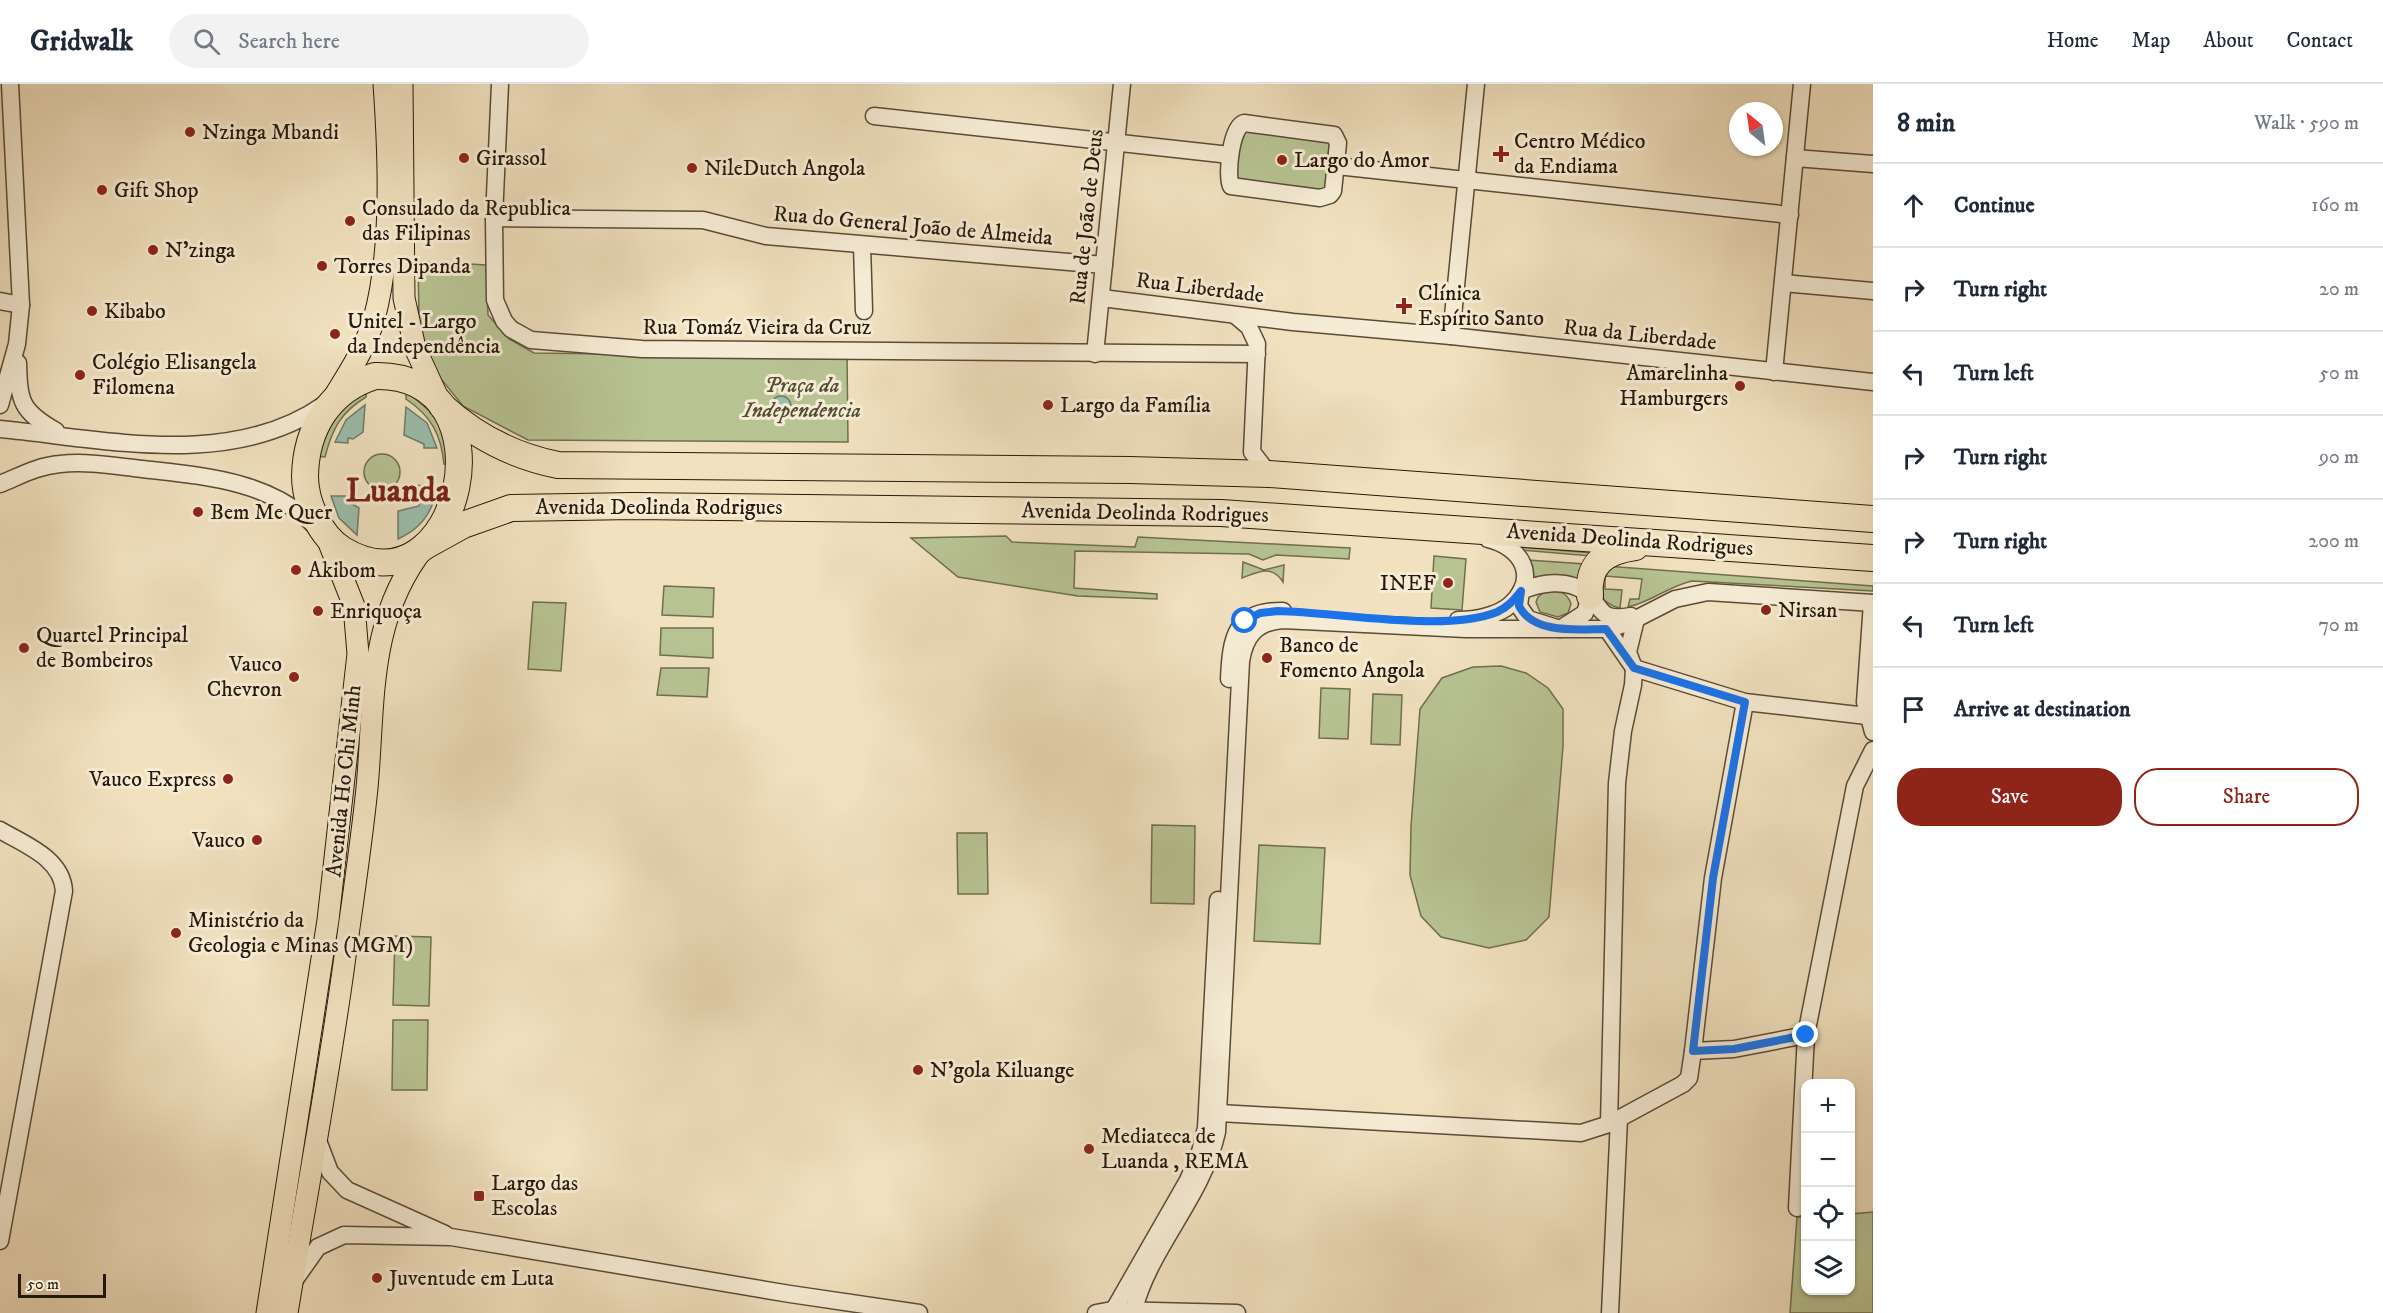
<!DOCTYPE html>
<meta charset="utf-8">
<style>
:root{--surface:#fff;--page:#f2f2f3;--text:#1f2937;--muted:#747a83;--line:#e0e1e3;--accent:#8f2418}
body{margin:0;font-family:"IM FELL DW Pica",serif;background:var(--page);color:var(--text)}
.controls{position:absolute;right:18px;bottom:18px;display:grid;overflow:hidden;border-radius:12px;box-shadow:0 2px 4px #0004}
.controls button{width:54px;height:54px;display:grid;place-items:center;padding:0;border:0;border-bottom:2px solid var(--line);background:var(--surface);color:var(--text);font:30px sans-serif}
.compass{position:absolute;left:1729px;top:18px;width:54px;height:54px;border-radius:50%;background:var(--surface);box-shadow:0 2px 4px #0004;rotate:331deg}
.scale{position:absolute;left:18px;bottom:15px;width:88px;box-sizing:border-box;padding-left:6px;border:3px solid #27190a;border-top:0;font-size:16px;line-height:21px;white-space:nowrap;color:#27190a;-webkit-text-stroke:4px #f6ecd5;paint-order:stroke}
.stop{position:absolute;width:18px;height:18px;margin:-14px;border:4px solid #1a73e8;border-radius:50%;background:#fff}
.stop.end{background:#1a73e8;border-color:#fff;box-shadow:0 2px 6px #0008}
.list{margin:0;padding:0;list-style:none}
h2{display:flex;justify-content:space-between;align-items:center;height:78px;margin:0;padding:0 24px;font-size:26px}
h2 small{font-size:20px;font-weight:400;color:var(--muted)}
.list li{display:grid;grid-template-columns:39px 1fr auto;gap:18px;align-items:center;box-sizing:border-box;height:84px;padding:0 24px;border-top:2px solid var(--line)}
.list b{display:block;font-size:22px;white-space:nowrap}
.list em{font-size:20px;font-style:normal;color:var(--muted)}
.actions{display:flex;gap:12px;padding:18px 24px}
.actions a{flex:1;padding:14px 0;border:2px solid var(--accent);border-radius:24px;text-align:center;font-size:21px;color:var(--accent)}
.actions .main{background:var(--accent);color:#fff}
.icon{flex:none;width:33px;height:33px;fill:none;stroke:currentColor;stroke-width:2;stroke-linecap:round;stroke-linejoin:round}
.map{position:relative;flex:none;width:1873px;height:1229px;overflow:hidden}
header{display:flex;align-items:center;gap:36px;box-sizing:border-box;height:84px;padding:0 30px;background:var(--surface);border-bottom:2px solid var(--line)}
header strong{font-size:28px}
nav{display:flex;gap:33px;margin-inline-start:auto;font-size:21px}
.search{width:420px;height:54px;background:var(--page);display:flex;align-items:center;gap:15px;box-sizing:border-box;padding:0 21px;border-radius:33px;color:var(--muted);font-size:22px}
main{display:flex}
aside{flex:1;background:var(--surface)}
.map>svg:first-child{display:block}
.green{fill:#b8c393;stroke:#706e4e;stroke-width:1.5}
.water{fill:#9bbeae;stroke:#6d7c6c;stroke-width:1.5}
.lines{fill:none;stroke-linecap:round;stroke-linejoin:round}
.minor-casing{stroke:#5a4b37;stroke-width:19}
.major-casing{stroke:#27190a;stroke-width:23}
.highway-casing{stroke:#27190a;stroke-width:28}
.minor{stroke:#f6ecd5;stroke-width:16}
.major{stroke:#f1e1bf;stroke-width:21}
.highway{stroke:#f1e1bf;stroke-width:26}
.route{stroke:#1a73e8;stroke-width:8}
.poi-dot{fill:#8f2418;stroke:#f6ecd5;stroke-width:2}
.labels{text-anchor:middle;dominant-baseline:central;stroke-width:6;stroke-linejoin:round;paint-order:stroke}
.poi-label{font-size:22px;fill:#27190a;stroke:#f6ecd5;text-anchor:start}
.street-label{font-size:22px;fill:#27190a;stroke:#f6ecd5}
.park-label{font-size:22px;font-style:italic;fill:#524c33;stroke:#f6ecd5}
.town-label{font-size:34px;font-weight:bold;fill:#7a1f14;stroke:#f6ecd5}
</style>
<header>
<strong>Gridwalk</strong>
<div class="search"><svg class="icon" aria-label="search" viewBox="0 0 24 24"><circle cx="10" cy="10" r="6"/><path d="M15 15l6 6"/></svg>Search here</div>
<nav><a>Home</a><a>Map</a><a>About</a><a>Contact</a></nav>
</header>
<main>
<div class="map">
<svg width="1873" height="1229" viewBox="0 0 1873 1229">
<rect width="100%" height="100%" fill="#f1e1bf"/>
<filter id="stains"><feTurbulence type="fractalNoise" baseFrequency=".00333" numOctaves="4"/><feColorMatrix values="0 0 0 0 .2 0 0 0 0 .09 0 0 0 0 .02 0 0 0 .5 -.17"/></filter>
<radialGradient id="worn" r=".72"><stop offset=".6" stop-color="#630" stop-opacity="0"/><stop offset="1" stop-color="#630" stop-opacity=".3"/></radialGradient>
<g class="green">
<path d="M 1239,41 L 1334,54 L 1328,108 L 1233,99 Z"/>
<path d="M 418,177 L 486,181 L 488,231 L 509,255 L 534,269 L 685,271 L 847,269 L 848,358 L 528,356 L 463,322 L 428,279 L 419,234 Z"/>
<path d="M 367,304 L 366,313 C 341,328 332,345 325,373 L 317,372 L 334,333 Z"/>
<path d="M 406,307 L 439,335 L 453,381 L 444,380 C 441,350 431,332 406,315 Z"/>
<circle cx="382" cy="388" r="18"/>
<path d="M 414,401 L 438,403 L 437,411 L 413,410 L 409,414 L 407,411 Z"/>
<path d="M 1006,452 L 1012,458 L 1135,463 L 1138,453 L 1350,464 L 1349,475 L 1276,471 L 1263,476 L 1249,470 L 1075,467 L 1074,504 L 1157,510 L 1157,515 L 1078,512 L 958,493 L 911,454 Z"/>
<path d="M 1519,463 L 1594,469 L 1591,472 L 1522,466 Z"/>
<path d="M 1434,472 L 1466,475 L 1462,526 L 1431,524 Z"/>
<path d="M 1528,476 L 1585,480 L 1580,497 L 1531,495 Z"/>
<path d="M 1243,478 L 1264,486 L 1284,481 L 1283,498 C 1272,480 1257,488 1242,494 Z"/>
<path d="M 1605,482 L 1873,502 L 1873,507 L 1692,497 C 1669,502 1651,518 1628,523 L 1630,515 L 1639,515 L 1642,495 L 1605,492 L 1605,505 L 1622,506 L 1620,524 L 1613,522 L 1601,514 Z"/>
<path d="M 664,502 L 714,504 L 713,533 L 662,531 Z"/>
<path d="M 1546,507 C 1558,507 1567,507 1571,520 L 1568,529 L 1558,533 L 1540,528 L 1536,518 L 1538,513 Z"/>
<path d="M 533,518 L 566,519 L 561,587 L 528,585 Z"/>
<path d="M 661,544 L 713,544 L 713,574 L 660,571 Z"/>
<path d="M 1501,582 L 1526,589 L 1548,604 L 1563,625 L 1563,662 L 1549,833 L 1526,856 L 1489,864 L 1441,853 L 1421,832 L 1410,791 L 1411,742 L 1420,625 L 1442,594 L 1473,583 Z"/>
<path d="M 661,584 L 709,584 L 707,613 L 657,611 Z"/>
<path d="M 1321,604 L 1350,605 L 1348,655 L 1319,654 Z"/>
<path d="M 1373,610 L 1402,611 L 1400,661 L 1371,660 Z"/>
<path d="M 1152,741 L 1195,742 L 1194,820 L 1151,819 Z"/>
<path d="M 957,749 L 987,749 L 988,810 L 958,810 Z"/>
<path d="M 1259,761 L 1325,764 L 1320,860 L 1254,857 Z"/>
<path d="M 395,852 L 431,853 L 429,922 L 393,921 Z"/>
<path d="M 393,936 L 428,936 L 427,1006 L 392,1006 Z"/>
<path d="M 1873,1128 L 1873,1229 L 1790,1229 L 1797,1133 L 1805,1133 L 1806,1206 L 1850,1206 L 1851,1130 Z"/>
</g>
<g class="water">
<circle cx="781" cy="322" r="10"/>
<path d="M 365,321 L 363,348 L 353,355 L 348,354 L 348,359 L 335,358 L 346,336 Z"/>
<path d="M 406,323 L 427,339 L 437,364 L 424,364 L 424,360 L 404,351 Z"/>
<path d="M 331,412 L 345,412 L 345,416 L 359,424 L 357,451 L 339,434 Z"/>
<path d="M 420,417 L 433,419 C 426,437 415,447 398,455 L 398,427 L 419,422 Z"/>
</g>
<g class="lines">
<g class="minor-casing">
<g id="minor">
<path d="M 500,0 L 494,134 L 495,216 L 504,237 L 511,245 L 531,256 L 642,265 L 1257,270"/>
<path d="M 874,32 L 1230,71"/>
<path d="M 1244,39 L 1334,51 L 1338,59 L 1333,107 L 1330,111 L 1320,114 L 1231,102 C 1226,91 1231,43 1244,39 Z"/>
<path d="M 1795,74 L 1873,80"/>
<path d="M 1337,82 L 1790,131"/>
<path d="M 494,134 L 703,136 L 766,152 L 1104,181"/>
<path d="M 862,161 L 864,227"/>
<path d="M 1783,199 L 1873,207"/>
<path d="M 1102,214 L 1293,238 L 1451,252 L 1873,298"/>
<path d="M 0,217 L 21,221"/>
<path d="M 1236,232 L 1249,243 L 1257,260 L 1252,368 L 1269,390"/>
<path d="M 1451,252 L 1476,0"/>
<path d="M 1095,270 L 1122,0"/>
<path d="M 18,279 C 19,318 21,327 56,347"/>
<path d="M 1774,288 L 1802,0"/>
<path d="M 0,321 L 17,260 L 21,221 L 10,0"/>
<path d="M 0,345 C 106,355 231,386 325,320"/>
<path d="M 0,400 C 20,392 37,382 60,380 C 87,377 115,382 142,385 C 203,392 270,396 316,443"/>
<path d="M 1590,512 L 1585,529 L 1560,545 L 1528,535 L 1519,522 L 1521,507 C 1540,499 1567,494 1585,508 C 1604,523 1597,538 1631,532"/>
<path d="M 1872,519 L 1865,618 L 1873,648"/>
<path d="M 1458,536 C 1475,536 1498,532 1511,520 C 1539,493 1522,463 1488,455"/>
<path d="M 1607,545 L 1634,584 L 1745,618 L 1867,632"/>
<path d="M 1229,595 C 1231,555 1234,526 1283,527"/>
<path d="M 0,746 C 25,761 62,774 64,807 L 0,1157"/>
<path d="M 1693,967 L 1713,794 L 1745,618"/>
<path d="M 1219,1029 L 1581,1049 L 1609,1040 L 1683,1000 L 1689,994 L 1693,967 L 1734,965 L 1806,951"/>
<path d="M 1609,1040 L 1617,699 L 1623,647 L 1633,601 L 1634,584 L 1628,568 L 1636,535"/>
<path d="M 317,1054 L 330,1088 L 347,1106 L 445,1150"/>
<path d="M 1797,1124 L 1806,951 L 1855,702 L 1873,666"/>
<path d="M 294,1197 L 318,1163 L 344,1151 L 451,1153 L 790,1210 L 919,1229"/>
<path d="M 1096,1229 L 1112,1226 L 1237,1229"/>
<path d="M 1112,1229 L 1187,1098 L 1199,1072 L 1206,1044 L 1218,816"/>
<path d="M 1133,1229 C 1149,1163 1202,1115 1217,1048 L 1241,577 C 1245,552 1256,538 1283,536 L 1466,545 L 1607,545 L 1628,539 L 1675,515 L 1708,508 L 1873,519"/>
<path d="M 1610,1229 L 1619,1035"/>
</g>
</g>
<g class="major-casing">
<g id="major">
<path d="M 402,0 L 404,214 L 415,264 L 439,316"/>
<path d="M 334,313 C 349,288 366,263 374,235 C 393,166 389,71 384,0"/>
<path d="M 267,1229 L 328,836 L 358,570 L 354,522 L 327,454"/>
<path d="M 287,1229 C 306,1113 328,997 344,880 C 352,821 361,763 367,704 C 375,617 367,535 425,462"/>
</g>
</g>
<g class="highway-casing">
<g id="highway">
<path d="M 375,292 C 517,289 460,536 343,466 C 320,452 305,418 305,392 C 306,345 329,306 375,292 Z"/>
<path d="M 442,322 C 476,353 513,372 558,381 L 1130,386 L 1269,390 L 1873,435"/>
<path d="M 425,462 L 463,441 L 511,424 L 634,422 L 1221,429 L 1873,474"/>
<path d="M 1590,512 C 1587,480 1605,467 1635,463"/>
</g>
</g>
<use href="#minor" class="minor"/>
<use href="#major" class="major"/>
<use href="#highway" class="highway"/>
</g>
<g class="lines">
<path class="route" d="M 1245,537 L 1260,529 L 1278,527 C 1337,528 1445,549 1497,528 C 1508,523 1514,516 1521,507 L 1519,522 C 1534,551 1579,545 1606,545 L 1634,584 L 1745,618 L 1713,794 L 1693,967 L 1734,965 L 1806,951"/>
</g>
<g class="poi-dot">
<circle cx="190" cy="48" r="6"/>
<path d="M1498 61h6v6h6v6h-6v6h-6v-6h-6v-6h6z"/>
<circle cx="464" cy="74" r="6"/>
<circle cx="1282" cy="76" r="6"/>
<circle cx="692" cy="84" r="6"/>
<circle cx="102" cy="106" r="6"/>
<circle cx="350" cy="137" r="6"/>
<circle cx="153" cy="166" r="6"/>
<circle cx="322" cy="182" r="6"/>
<path d="M1401 213h6v6h6v6h-6v6h-6v-6h-6v-6h6z"/>
<circle cx="92" cy="227" r="6"/>
<circle cx="335" cy="250" r="6"/>
<circle cx="80" cy="291" r="6"/>
<circle cx="1740" cy="302" r="6"/>
<circle cx="1048" cy="321" r="6"/>
<circle cx="198" cy="428" r="6"/>
<circle cx="296" cy="486" r="6"/>
<circle cx="1448" cy="499" r="6"/>
<circle cx="1766" cy="526" r="6"/>
<circle cx="318" cy="527" r="6"/>
<circle cx="24" cy="564" r="6"/>
<circle cx="1267" cy="574" r="6"/>
<circle cx="294" cy="593" r="6"/>
<circle cx="228" cy="695" r="6"/>
<circle cx="257" cy="756" r="6"/>
<circle cx="176" cy="849" r="6"/>
<circle cx="918" cy="986" r="6"/>
<circle cx="1089" cy="1065" r="6"/>
<rect x="473" y="1106" width="12" height="12" rx="3"/>
<circle cx="377" cy="1194" r="6"/>
</g>
<g class="labels">
<g class="poi-label">
<text x="202" y="48">Nzinga Mbandi</text>
<text x="1514" y="57">Centro Médico<tspan x="1514" dy="25">da Endiama</tspan></text>
<text x="476" y="74">Girassol</text>
<text x="1294" y="76">Largo do Amor</text>
<text x="704" y="84">NileDutch Angola</text>
<text x="114" y="106">Gift Shop</text>
<text x="362" y="124">Consulado da Republica<tspan x="362" dy="25">das Filipinas</tspan></text>
<text x="165" y="166">N'zinga</text>
<text x="334" y="182">Torres Dipanda</text>
<text x="1418" y="209">Clínica<tspan x="1418" dy="25">Espírito Santo</tspan></text>
<text x="104" y="227">Kibabo</text>
<text x="347" y="237">Unitel - Largo<tspan x="347" dy="25">da Independência</tspan></text>
<text x="92" y="278">Colégio Elisangela<tspan x="92" dy="25">Filomena</tspan></text>
<text x="1728" y="289" text-anchor="end">Amarelinha<tspan x="1728" dy="25">Hamburgers</tspan></text>
<text x="1060" y="321">Largo da Família</text>
<text x="210" y="428">Bem Me Quer</text>
<text x="308" y="486">Akibom</text>
<text x="1436" y="499" text-anchor="end">INEF</text>
<text x="1778" y="526">Nirsan</text>
<text x="330" y="527">Enriquoça</text>
<text x="36" y="551">Quartel Principal<tspan x="36" dy="25">de Bombeiros</tspan></text>
<text x="1279" y="561">Banco de<tspan x="1279" dy="25">Fomento Angola</tspan></text>
<text x="282" y="580" text-anchor="end">Vauco<tspan x="282" dy="25">Chevron</tspan></text>
<text x="216" y="695" text-anchor="end">Vauco Express</text>
<text x="245" y="756" text-anchor="end">Vauco</text>
<text x="188" y="836">Ministério da<tspan x="188" dy="25">Geologia e Minas (MGM)</tspan></text>
<text x="930" y="986">N'gola Kiluange</text>
<text x="1101" y="1052">Mediateca de<tspan x="1101" dy="25">Luanda , REMA</tspan></text>
<text x="491" y="1099">Largo das<tspan x="491" dy="25">Escolas</tspan></text>
<text x="389" y="1194">Juventude em Luta</text>
</g>
<g class="street-label">
<text transform="translate(1087 133) rotate(-84)">Rua de João de Deus</text>
<text transform="translate(913 142) rotate(5)">Rua do General João de Almeida</text>
<text transform="translate(1200 204) rotate(7)">Rua Liberdade</text>
<text x="757" y="243">Rua Tomáz Vieira da Cruz</text>
<text transform="translate(1640 251) rotate(6)">Rua da Liberdade</text>
<text x="659" y="423">Avenida Deolinda Rodrigues</text>
<text transform="translate(1145 429) rotate(1)">Avenida Deolinda Rodrigues</text>
<text transform="translate(1630 456) rotate(4)">Avenida Deolinda Rodrigues</text>
<text transform="translate(344 697) rotate(-84)">Avenida Ho Chi Minh</text>
</g>
<g class="park-label">
<text x="802" y="301">Praça da<tspan x="802" dy="25">Independencia</tspan></text>
</g>
<g class="town-label">
<text x="398" y="407">Luanda</text>
</g>
</g>
<rect width="100%" height="100%" filter="url(#stains)"/>
<rect width="100%" height="100%" fill="url(#worn)"/>
</svg>
<div class="controls">
<button>+</button>
<button>−</button>
<button><svg class="icon" aria-label="locate" viewBox="0 0 24 24"><circle cx="12" cy="12" r="6"/><path d="M12 2v4M12 18v4M2 12h4M18 12h4"/></svg></button>
<button><svg class="icon" aria-label="layers" viewBox="0 0 24 24"><path d="M12 4l9 5-9 5-9-5zM3 14l9 5 9-5"/></svg></button>
</div>
<svg class="compass" viewBox="-18 -18 36 36"><path d="M0-13l5 13h-10z" fill="#e53935"/><path d="M0 13l5-13h-10z" fill="#747a83"/></svg>
<div class="scale">50 m</div>
<div class="stop" style="left:1245px;top:537px"></div>
<div class="stop end" style="left:1806px;top:951px"></div>
</div>
<aside>
<h2>8 min<small>Walk · 590 m</small></h2>
<ul class="list">
<li><svg class="icon" aria-label="ahead" viewBox="0 0 24 24"><path d="M12 20V5M6 11l6-6 6 6"/></svg><div><b>Continue</b></div><em>160 m</em></li>
<li><svg class="icon" aria-label="right" viewBox="0 0 24 24"><path d="M7 20v-9h11M14 6l5 5-5 5"/></svg><div><b>Turn right</b></div><em>20 m</em></li>
<li><svg class="icon" aria-label="left" viewBox="0 0 24 24"><path d="M17 20v-9H6M10 6l-5 5 5 5"/></svg><div><b>Turn left</b></div><em>50 m</em></li>
<li><svg class="icon" aria-label="right" viewBox="0 0 24 24"><path d="M7 20v-9h11M14 6l5 5-5 5"/></svg><div><b>Turn right</b></div><em>90 m</em></li>
<li><svg class="icon" aria-label="right" viewBox="0 0 24 24"><path d="M7 20v-9h11M14 6l5 5-5 5"/></svg><div><b>Turn right</b></div><em>200 m</em></li>
<li><svg class="icon" aria-label="left" viewBox="0 0 24 24"><path d="M17 20v-9H6M10 6l-5 5 5 5"/></svg><div><b>Turn left</b></div><em>70 m</em></li>
<li><svg class="icon" aria-label="arrive" viewBox="0 0 24 24"><path d="M6 21V4h12l-3 4 3 4H6"/></svg><div><b>Arrive at destination</b></div></li>
</ul>
<div class="actions"><a class="main">Save</a><a>Share</a></div>
</aside>
</main>
